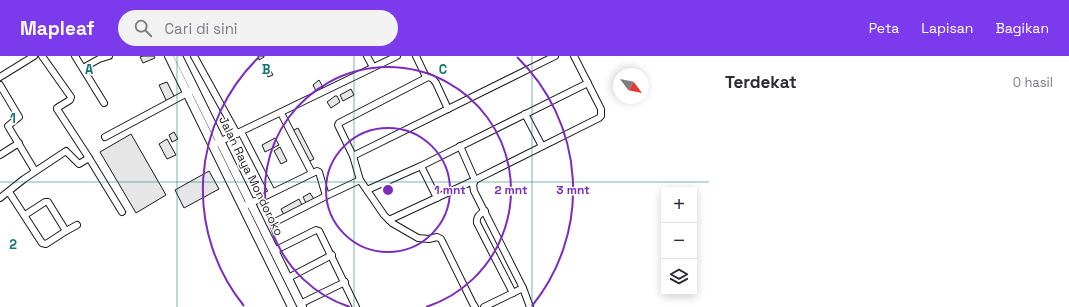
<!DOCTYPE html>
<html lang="id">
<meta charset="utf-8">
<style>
:root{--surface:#fff;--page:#f2f2f3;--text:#2b2b33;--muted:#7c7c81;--line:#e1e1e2;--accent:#7c3aed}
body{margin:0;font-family:"Space Grotesk",sans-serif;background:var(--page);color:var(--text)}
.controls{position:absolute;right:12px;bottom:12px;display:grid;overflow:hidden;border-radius:4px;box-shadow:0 2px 10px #0003}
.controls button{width:36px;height:36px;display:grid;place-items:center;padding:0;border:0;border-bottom:1px solid var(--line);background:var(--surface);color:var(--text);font:20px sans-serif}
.compass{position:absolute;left:613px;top:12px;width:36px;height:36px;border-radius:50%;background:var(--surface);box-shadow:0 2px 10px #0003;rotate:122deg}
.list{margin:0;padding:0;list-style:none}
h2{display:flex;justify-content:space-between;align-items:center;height:52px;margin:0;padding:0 16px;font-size:17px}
h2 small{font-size:13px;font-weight:400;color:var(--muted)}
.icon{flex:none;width:22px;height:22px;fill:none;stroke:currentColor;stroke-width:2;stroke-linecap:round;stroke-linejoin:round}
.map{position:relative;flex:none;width:709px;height:251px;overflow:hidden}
header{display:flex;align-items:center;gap:24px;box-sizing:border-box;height:56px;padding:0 20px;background:var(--accent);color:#fff}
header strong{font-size:19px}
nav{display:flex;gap:22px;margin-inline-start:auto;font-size:14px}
.search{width:280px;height:36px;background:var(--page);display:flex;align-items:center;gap:10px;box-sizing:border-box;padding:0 14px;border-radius:22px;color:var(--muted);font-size:15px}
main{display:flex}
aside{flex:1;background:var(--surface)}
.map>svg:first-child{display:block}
.building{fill:#e6e6e6;stroke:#1a1a1a}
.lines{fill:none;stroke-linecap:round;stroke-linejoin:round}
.minor-casing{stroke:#1a1a1a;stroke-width:8}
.highway-casing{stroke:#1a1a1a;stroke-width:10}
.minor{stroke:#fff;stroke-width:6}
.highway{stroke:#fff;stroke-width:8}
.grid{fill:none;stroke:#0f766e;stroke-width:1;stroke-opacity:0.55}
.ring{fill:none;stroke:#7b2cbf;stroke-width:2}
.labels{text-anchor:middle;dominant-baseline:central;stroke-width:3;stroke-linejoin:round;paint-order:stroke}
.street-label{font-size:12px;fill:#1a1a1a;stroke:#fff}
.grid-label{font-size:13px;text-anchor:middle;font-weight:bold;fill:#0f766e;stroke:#fff;stroke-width:3;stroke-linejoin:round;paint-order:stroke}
.centre{fill:#7b2cbf;stroke:#fff;stroke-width:2}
.ring-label{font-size:12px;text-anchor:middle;font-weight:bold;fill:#7b2cbf;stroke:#fff;stroke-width:3;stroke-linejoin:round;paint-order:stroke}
</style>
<header>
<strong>Mapleaf</strong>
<div class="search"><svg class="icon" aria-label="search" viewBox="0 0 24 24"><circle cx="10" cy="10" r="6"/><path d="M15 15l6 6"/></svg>Cari di sini</div>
<nav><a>Peta</a><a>Lapisan</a><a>Bagikan</a></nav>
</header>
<main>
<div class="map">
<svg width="709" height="251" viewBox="0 0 709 251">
<rect width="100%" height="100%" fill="#fff"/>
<g class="building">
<path d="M 143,0 L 154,0 L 155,2 L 143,7 L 140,1 Z"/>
<path d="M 258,0 L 264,0 L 264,1 L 259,4 Z"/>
<path d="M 268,10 L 273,19 L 268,21 L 264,12 Z"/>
<path d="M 319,24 L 323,31 L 319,35 L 318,34 L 316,35 L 313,29 Z"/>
<path d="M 167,26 L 175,42 L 167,46 L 159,29 Z"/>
<path d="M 351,33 L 354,39 L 343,45 L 340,39 Z"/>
<path d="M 335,40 L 337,40 L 340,46 L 331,52 L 327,46 Z"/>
<path d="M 298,72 L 314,103 L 308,106 L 292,75 Z"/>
<path d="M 174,76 L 178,83 L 172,86 L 169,79 Z"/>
<path d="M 131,78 L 166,139 L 136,157 L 100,96 Z"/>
<path d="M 275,82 L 279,89 L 265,96 L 262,89 Z"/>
<path d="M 167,83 L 176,99 L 167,103 L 159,88 Z"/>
<path d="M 280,91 L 287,105 L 281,108 L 274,95 Z"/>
<path d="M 209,115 L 219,133 L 184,152 L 175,134 Z"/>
<path d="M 310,137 L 314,143 L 306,147 L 303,141 Z"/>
<path d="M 299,143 L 302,149 L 284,159 L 281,153 Z"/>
</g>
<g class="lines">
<g class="minor-casing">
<g id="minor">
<path d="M 75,0 L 104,47"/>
<path d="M 194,0 L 237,78"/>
<path d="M 367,0 L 373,11"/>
<path d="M 416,0 L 425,19 L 433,23 L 436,27 L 448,53"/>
<path d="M 83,12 L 99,3 L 109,0"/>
<path d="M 0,21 L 34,0"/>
<path d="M 0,29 L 19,61 L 8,70 L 35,115"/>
<path d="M 281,57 L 312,117"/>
<path d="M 525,58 L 542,90"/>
<path d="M 241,76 L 272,136"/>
<path d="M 105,81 L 191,35"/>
<path d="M 217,87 L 397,0"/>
<path d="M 0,99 L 19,87"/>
<path d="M 353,100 L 338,69 L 339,67 L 428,21"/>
<path d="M 89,102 L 122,156"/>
<path d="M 421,110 L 437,142"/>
<path d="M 367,134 L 421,110 L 588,27"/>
<path d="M 9,136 L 42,187 L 46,188 L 66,175 L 48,146 L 45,146 L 25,159"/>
<path d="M 0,142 L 24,123 L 66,95 L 79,108 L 89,102 L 57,53 L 57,52 L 70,44 L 71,41 L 42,0"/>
<path d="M 247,149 L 317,115 L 319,116 L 326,140"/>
<path d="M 485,155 C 479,158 476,161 477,167 L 513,237"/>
<path d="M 389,164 L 475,124 L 460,90"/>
<path d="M 275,166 L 326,140 L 360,124"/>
<path d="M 66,175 L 77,169"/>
<path d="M 274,195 L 316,174 L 319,175 L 356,251"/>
<path d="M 288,222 L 332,199"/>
<path d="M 523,232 L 530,251"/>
<path d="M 300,248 L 345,226"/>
<path d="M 475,251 L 473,248 L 441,183 L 437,181 L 429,183 L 418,182 L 392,167 L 384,159 L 360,124 L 353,100 L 555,0"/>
<path d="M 484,251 L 523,232 L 474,135 L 473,129 L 475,124 L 599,62 L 601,60 L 601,53 L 574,0"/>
</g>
</g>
<g class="highway-casing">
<g id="highway">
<path d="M 169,0 L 292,251"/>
<path d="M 178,0 L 302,251"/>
</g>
</g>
<use href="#minor" class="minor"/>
<use href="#highway" class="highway"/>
</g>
<path class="grid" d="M 177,0 L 177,251M 354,0 L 354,251M 532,0 L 532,251M 0,126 L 709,126"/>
<g class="ring">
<circle cx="388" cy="134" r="62"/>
<path d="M350 251A123 123 0 1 1 426 251"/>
<path d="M244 250A185 185 0 0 1 259 1M517 1A185 185 0 0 1 532 250"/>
</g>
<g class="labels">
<g class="street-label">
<text transform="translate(251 120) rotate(64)">Jalan Raya Mondoroko</text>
</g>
</g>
<g class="grid-label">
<text x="89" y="18">A</text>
<text x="266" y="18">B</text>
<text x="443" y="18">C</text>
<text x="13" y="67">1</text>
<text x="13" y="193">2</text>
</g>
<circle cx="388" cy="134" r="6" class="centre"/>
<g class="ring-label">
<text x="450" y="138">1 mnt</text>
<text x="511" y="138">2 mnt</text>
<text x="573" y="138">3 mnt</text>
</g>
</svg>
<div class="controls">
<button>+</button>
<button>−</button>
<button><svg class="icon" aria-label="layers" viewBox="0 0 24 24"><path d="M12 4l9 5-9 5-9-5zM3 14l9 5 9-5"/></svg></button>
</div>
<svg class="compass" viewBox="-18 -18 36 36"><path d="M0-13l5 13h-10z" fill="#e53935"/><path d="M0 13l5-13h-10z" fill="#7c7c81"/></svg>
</div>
<aside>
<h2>Terdekat<small>0 hasil</small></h2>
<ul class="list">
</ul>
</aside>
</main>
